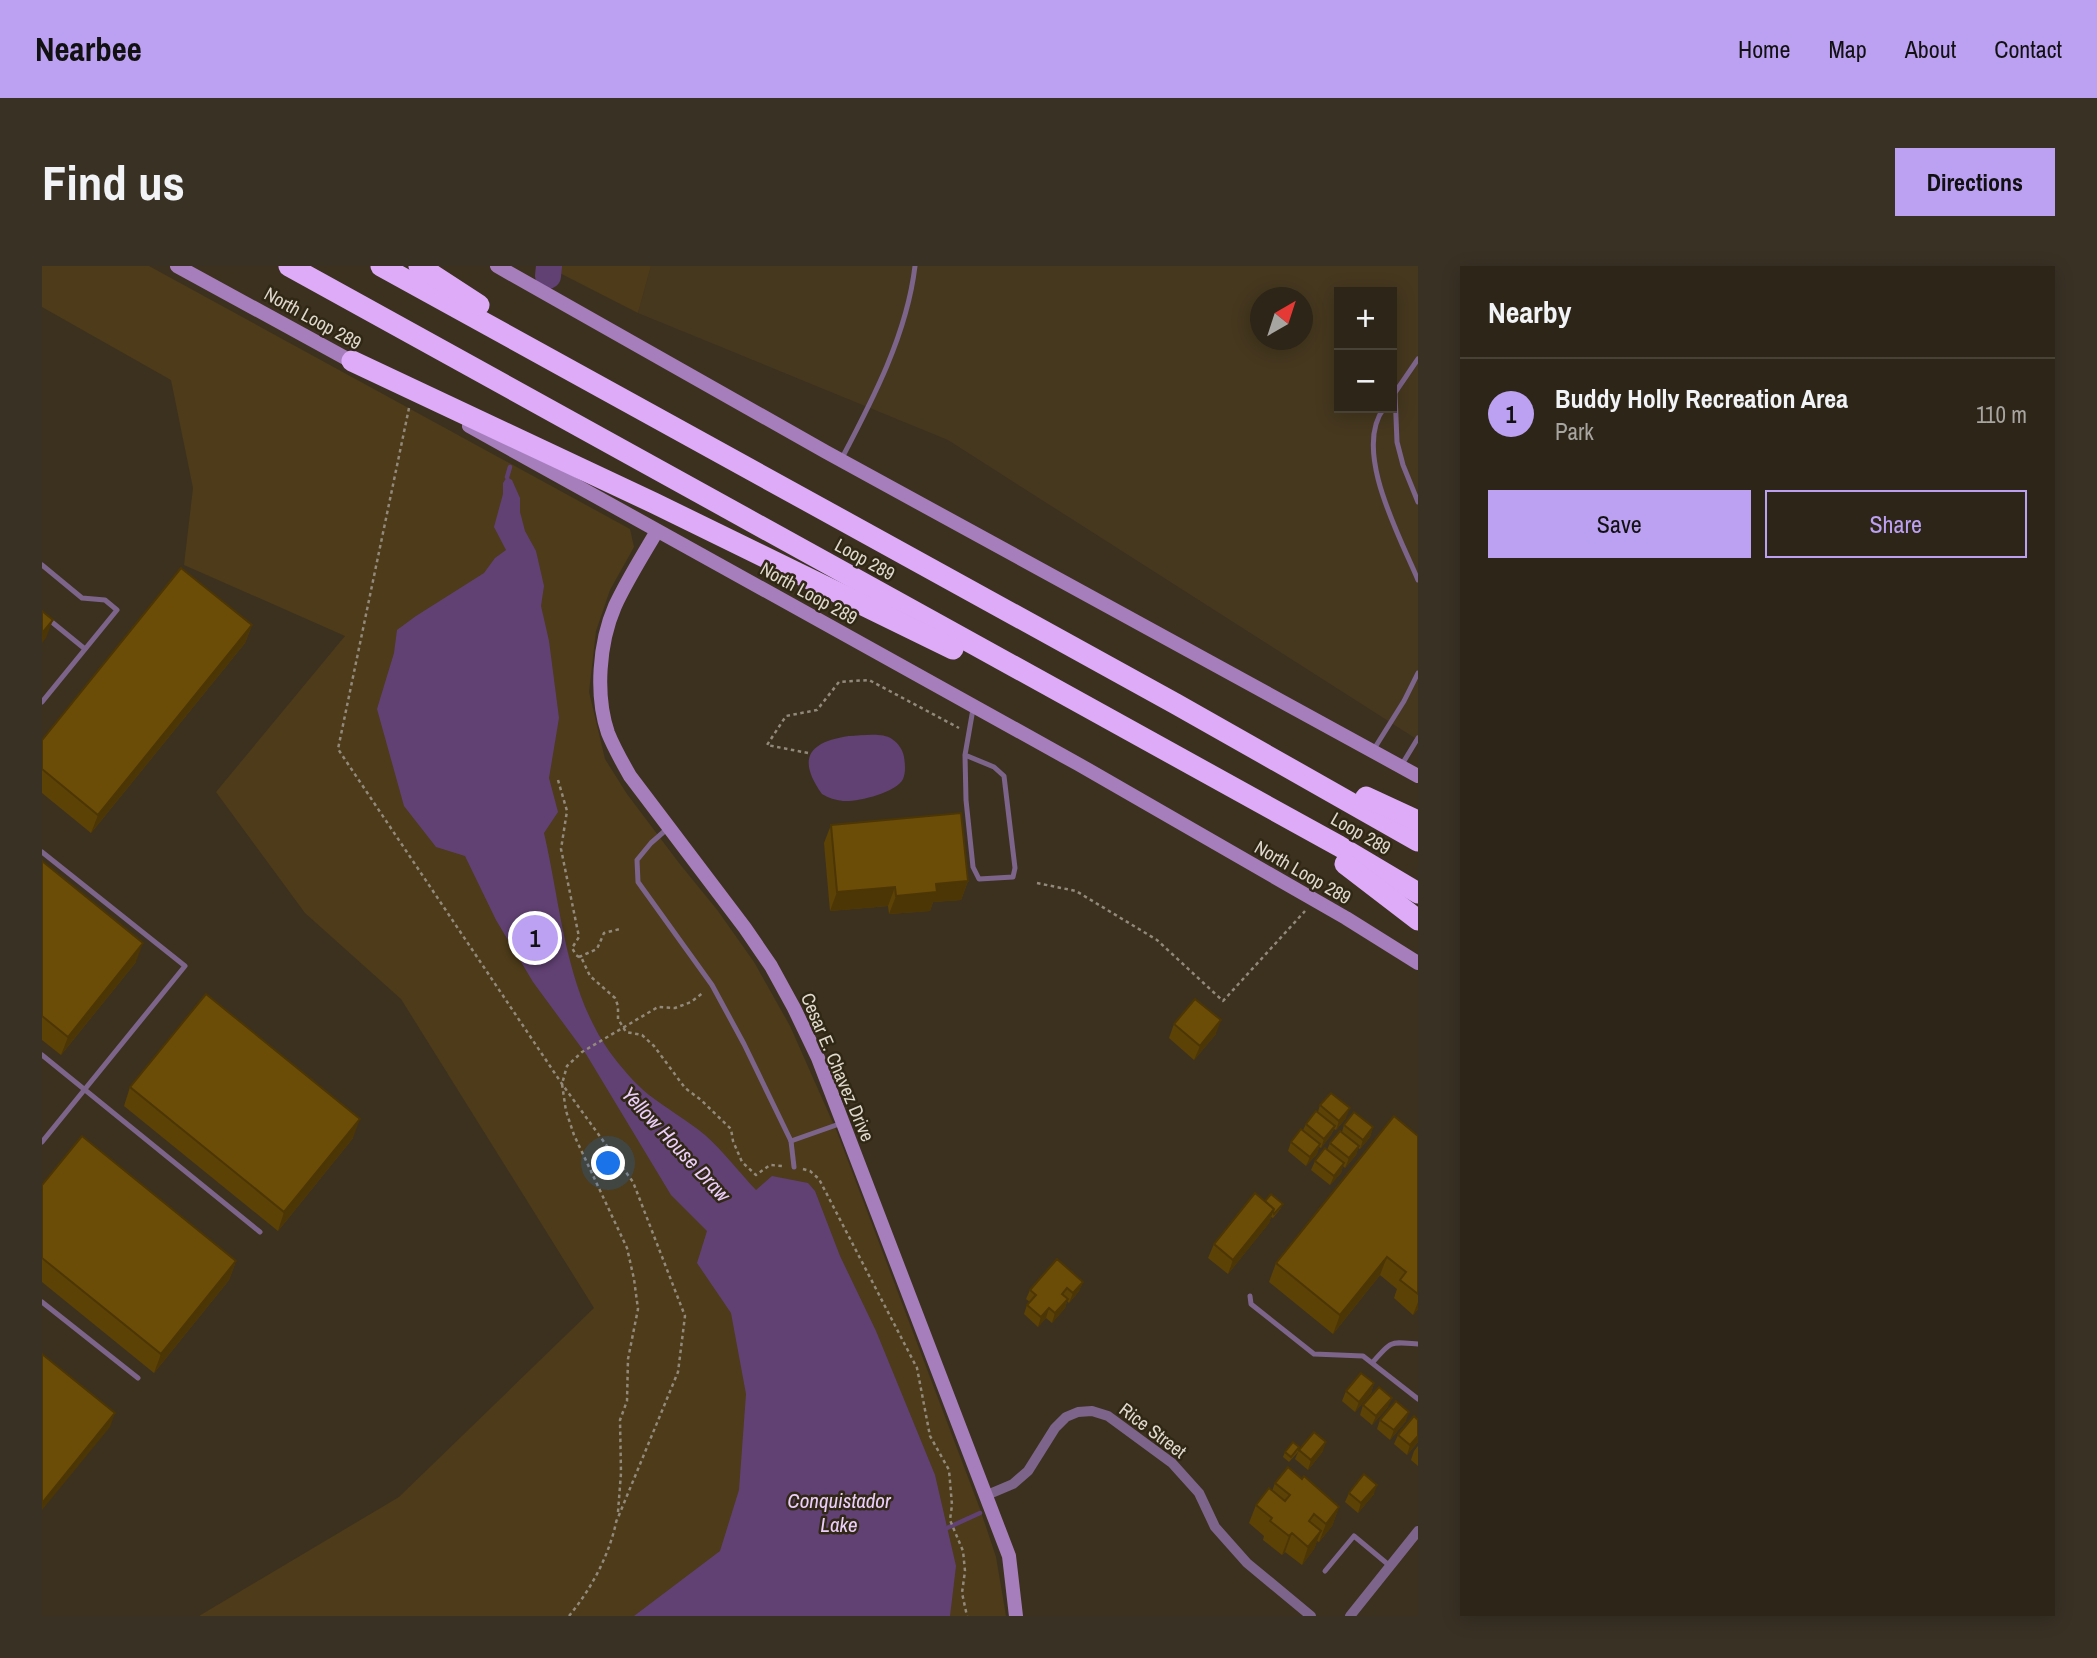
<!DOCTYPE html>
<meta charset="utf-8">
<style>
:root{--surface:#2d2517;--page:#393124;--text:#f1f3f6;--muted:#a7a5a1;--line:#484236;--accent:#bca0f2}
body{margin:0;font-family:"Archivo Narrow",sans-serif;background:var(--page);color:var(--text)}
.controls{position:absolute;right:21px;top:21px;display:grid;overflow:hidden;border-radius:0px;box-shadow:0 4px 18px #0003}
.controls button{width:63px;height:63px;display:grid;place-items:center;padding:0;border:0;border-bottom:2px solid var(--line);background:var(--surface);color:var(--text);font:35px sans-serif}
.compass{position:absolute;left:1208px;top:21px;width:63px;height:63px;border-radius:50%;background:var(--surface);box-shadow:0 4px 18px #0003;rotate:39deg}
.you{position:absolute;left:567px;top:898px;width:24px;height:24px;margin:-18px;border:5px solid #fff;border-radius:50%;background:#1a73e8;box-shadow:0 0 0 10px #1a73e833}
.badge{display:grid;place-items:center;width:46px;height:46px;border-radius:50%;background:var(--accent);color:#111;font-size:23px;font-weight:700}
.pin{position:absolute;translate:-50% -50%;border:4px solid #fff;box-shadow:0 2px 7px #0006}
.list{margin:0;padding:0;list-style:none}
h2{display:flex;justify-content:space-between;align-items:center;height:91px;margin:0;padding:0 28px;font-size:30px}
h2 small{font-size:23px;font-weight:400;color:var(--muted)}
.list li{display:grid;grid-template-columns:46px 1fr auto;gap:21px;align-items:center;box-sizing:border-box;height:112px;padding:0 28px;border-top:2px solid var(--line)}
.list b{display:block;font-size:26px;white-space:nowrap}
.list p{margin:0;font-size:23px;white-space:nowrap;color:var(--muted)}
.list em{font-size:23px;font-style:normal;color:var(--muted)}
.actions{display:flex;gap:14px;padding:21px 28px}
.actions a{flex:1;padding:16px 0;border:2px solid var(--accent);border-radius:0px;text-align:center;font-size:24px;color:var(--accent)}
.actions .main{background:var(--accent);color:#111}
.map{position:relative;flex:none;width:1376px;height:1350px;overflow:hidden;border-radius:0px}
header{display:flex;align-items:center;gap:42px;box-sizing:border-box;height:98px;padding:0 35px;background:var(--accent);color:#111}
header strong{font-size:33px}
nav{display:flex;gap:38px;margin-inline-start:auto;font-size:24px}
.intro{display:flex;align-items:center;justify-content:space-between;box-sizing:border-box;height:168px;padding:0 42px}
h1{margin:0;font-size:49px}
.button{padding:18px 32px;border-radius:0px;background:var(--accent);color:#111;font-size:24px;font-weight:700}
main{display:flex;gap:42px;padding:0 42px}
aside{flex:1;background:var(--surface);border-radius:0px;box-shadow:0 4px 18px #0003}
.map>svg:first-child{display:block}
.built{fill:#46381f;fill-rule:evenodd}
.green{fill:#4d3b1a}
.water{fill:#614173}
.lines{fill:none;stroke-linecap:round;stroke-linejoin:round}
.stream{stroke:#614173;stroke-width:4.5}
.river{stroke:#614173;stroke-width:26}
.path{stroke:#92897b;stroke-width:2.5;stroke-dasharray:3.5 3.5;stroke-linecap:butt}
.lane{stroke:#7d648b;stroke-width:5}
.street{stroke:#7d648b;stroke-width:10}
.secondary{stroke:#a67ebc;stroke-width:14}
.highway{stroke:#ddabf8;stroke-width:21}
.wall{fill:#5d4206}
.shaded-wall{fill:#4c3605}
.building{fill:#6c4d07;stroke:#4c3605;stroke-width:2}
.labels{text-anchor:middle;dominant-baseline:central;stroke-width:5;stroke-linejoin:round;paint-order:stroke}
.street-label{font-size:19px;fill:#dfd8cd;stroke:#312715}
.water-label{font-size:21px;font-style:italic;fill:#eccefd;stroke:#312715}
</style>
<header>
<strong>Nearbee</strong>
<nav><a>Home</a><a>Map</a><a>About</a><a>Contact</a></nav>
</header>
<div class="intro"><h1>Find us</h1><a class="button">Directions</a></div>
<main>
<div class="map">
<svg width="1376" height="1350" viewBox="0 0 1376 1350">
<rect width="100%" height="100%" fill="#3c311f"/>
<path class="built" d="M 609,0 L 1376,0 L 1376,474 L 906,174 L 596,47 ZM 1297,26 L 1350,26 L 1350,142 L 1297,142 ZM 1218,32 L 1260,32 L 1260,74 L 1218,74 Z"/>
<g class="green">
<path d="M 0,0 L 107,0 L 588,263 L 592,281 L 568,324 L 554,365 L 547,426 L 563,493 L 585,528 L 637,597 L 676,645 L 712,696 L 748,760 L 795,866 L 938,1243 L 954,1291 L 964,1350 L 157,1350 L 357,1231 L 552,1042 L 359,733 L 263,647 L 174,526 L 303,370 L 142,299 L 151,222 L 129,114 L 0,41 Z"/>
<path d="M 504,0 L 609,0 L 596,47 Z"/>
</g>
<g class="water">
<path d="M 465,211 L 470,214 L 478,232 L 478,246 L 483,265 L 494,285 L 502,320 L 499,340 L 507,375 L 517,452 L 507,512 L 516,546 L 502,567 C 519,640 523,722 567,785 C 578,800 593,818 607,829 C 625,843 645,854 663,869 C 681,885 697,906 714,924 L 730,910 L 766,917 L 773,925 L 798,990 L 834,1065 L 893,1209 L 914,1300 L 908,1350 L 592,1350 L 678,1285 L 697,1224 L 704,1128 L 689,1047 L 655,997 L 665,965 L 629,929 L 544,788 L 491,716 L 454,654 L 423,590 L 394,581 L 362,540 L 335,443 L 352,387 L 355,364 L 374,350 L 442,307 L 453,292 L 464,284 L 452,261 L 461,228 L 461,217 Z"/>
<path d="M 807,470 C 820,470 839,466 850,473 C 856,477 861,484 862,491 C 863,498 864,506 861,513 C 854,527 815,536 801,535 C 793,534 787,532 780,528 C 755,493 766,476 807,470 Z"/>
</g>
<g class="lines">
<g class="stream">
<path d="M 465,211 L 468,201"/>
<path d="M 905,1262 L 938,1247"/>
</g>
<path class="river" d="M 506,10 L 507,0"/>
<g class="path">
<path d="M 367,142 L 296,483 L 520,818 L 591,916 L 643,1050 L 636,1106 L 575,1254"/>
<path d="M 766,487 L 725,479 L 744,450 L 775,444 L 797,416 L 827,414 L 917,462"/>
<path d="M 516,514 L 525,545 L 519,583 L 537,671 L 530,682 L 534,689 L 540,693 L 548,710 L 573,732 L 576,740 L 576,753 L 584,766 L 600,769 L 612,780 L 643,822 L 659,834 L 689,863 L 691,875 L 700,896 L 714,909 L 728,899 L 741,900"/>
<path d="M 995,617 L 1034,625 L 1115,674 L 1181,735 L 1263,645"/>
<path d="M 537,691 L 555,683 L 562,667 L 578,663"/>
<path d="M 761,903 L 768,905 L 777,913 L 875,1102 L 888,1170 L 907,1204 L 910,1239 L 908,1254 L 921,1285 L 923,1305 L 920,1327 L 925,1350"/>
<path d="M 576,1246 L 579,1207 L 578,1154 L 585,1135 L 586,1093 L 596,1043 L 592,1013 L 585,982 L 532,869 L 524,845 L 520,818 L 525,800 L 540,786 L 616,741 L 633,742 L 649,736 L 662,726"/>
<path d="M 527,1350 C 550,1322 568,1288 575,1252"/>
</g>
<g class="lane">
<path d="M 1353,127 L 1355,176 L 1361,199 L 1376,236"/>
<path d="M 1352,128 L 1376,93"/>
<path d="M 1342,142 C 1310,184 1358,271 1376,314"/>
<path d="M 800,192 C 831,133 865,68 873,0"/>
<path d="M 0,299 L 40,332 L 63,334 L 75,344 L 0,436"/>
<path d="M 0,348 L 43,383"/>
<path d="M 1332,483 L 1362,435 L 1376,407"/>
<path d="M 923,489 L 952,501 L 962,510 L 973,602 L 971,611 L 937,613 L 931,601 L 924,534 L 923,489 L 931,443"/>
<path d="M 1359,500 L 1376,472"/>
<path d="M 625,563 L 609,577 L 595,594 L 596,616 L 670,719 L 702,778 L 749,875 L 800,857"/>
<path d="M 0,586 L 143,700 L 0,876"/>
<path d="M 0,789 L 218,966"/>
<path d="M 749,875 L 752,901"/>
<path d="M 1208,1030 L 1209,1038 L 1272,1088 L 1321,1090 L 1376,1133"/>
<path d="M 0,1036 L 96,1112"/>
<path d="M 1331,1096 C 1350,1074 1348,1076 1376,1078"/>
<path d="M 1283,1305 L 1312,1270 L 1348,1300"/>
</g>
<g class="street">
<path d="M 945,1229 L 971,1218 L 986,1205 L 1013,1162 L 1024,1151 L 1036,1146 L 1050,1145 L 1066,1150 L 1130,1197 L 1157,1227 L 1173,1261 L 1205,1297 L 1269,1350"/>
<path d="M 1308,1350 L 1376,1265"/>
</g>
<g class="secondary">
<path d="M 135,0 L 318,100"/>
<path d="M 455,0 L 784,186 L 1376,510"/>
<path d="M 427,160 L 1036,498 L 1304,652 L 1376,697"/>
<path d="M 615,265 C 601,289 585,314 573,340 C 557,377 553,429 566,467 C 572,482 580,496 588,510 L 703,662 L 729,700 L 752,742 L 776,792 L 967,1290 L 974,1350"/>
</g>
<g class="highway">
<path d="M 247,0 L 1297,580 L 1376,627"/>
<path d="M 339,0 L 1134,438 L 1376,575"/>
<path d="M 377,0 L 437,39"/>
<path d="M 310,95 L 612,237 L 911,383"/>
<path d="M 1324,531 L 1376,555"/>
<path d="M 1303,598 L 1376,654"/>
</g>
</g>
<g class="wall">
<path d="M 210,359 L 203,377 L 49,567 L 0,527 L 0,474 Z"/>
<path d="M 789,559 L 926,615 L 919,634 L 891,636 L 888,645 L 847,648 L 846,640 L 788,645 L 782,577 Z"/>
<path d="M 0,595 L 94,696 L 19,789 L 0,774 Z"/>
<path d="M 1132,758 L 1174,768 L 1152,794 L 1127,772 Z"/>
<path d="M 88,821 L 311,872 L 236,965 L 82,840 Z"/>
<path d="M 1278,839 L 1304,852 L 1294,864 L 1292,863 L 1289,869 L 1279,882 L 1277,881 L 1275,888 L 1264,900 L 1246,885 L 1249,876 L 1261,864 L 1264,858 L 1276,846 Z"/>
<path d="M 1302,859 L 1331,861 L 1328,871 L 1318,883 L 1316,882 L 1314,889 L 1303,902 L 1301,900 L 1299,907 L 1288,919 L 1269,904 L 1273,895 L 1285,884 L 1288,877 L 1300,866 Z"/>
<path d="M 1376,870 L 1376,1043 L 1371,1049 L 1352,1032 L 1355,1023 L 1338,1009 L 1291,1068 L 1227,1016 L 1234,997 Z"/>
<path d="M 0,919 L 194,995 L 187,1014 L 112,1107 L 0,1016 Z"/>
<path d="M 1223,935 L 1239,942 L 1231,952 L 1229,951 L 1227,957 L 1186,1008 L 1166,992 L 1172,978 Z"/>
<path d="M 1041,1016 L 1037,1025 L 1027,1037 L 1025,1035 L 1023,1042 L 1010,1057 L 1004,1052 L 996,1061 L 982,1048 L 985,1039 L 988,1036 L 984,1033 L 988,1024 Z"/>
<path d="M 1332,1117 L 1329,1127 L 1313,1146 L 1300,1135 L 1304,1125 Z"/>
<path d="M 1321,1139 L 1346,1141 L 1330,1159 L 1318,1149 Z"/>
<path d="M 1338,1154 L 1364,1155 L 1348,1174 L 1335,1163 Z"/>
<path d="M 1376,1154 L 1376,1176 L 1365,1189 L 1352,1178 L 1356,1169 Z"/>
<path d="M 1376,1180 L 1376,1200 L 1369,1194 L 1372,1185 Z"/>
<path d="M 1257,1181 L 1256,1186 L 1247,1196 L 1241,1191 L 1243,1186 Z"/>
<path d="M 1257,1184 L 1281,1185 L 1266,1204 L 1253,1193 Z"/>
<path d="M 1233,1217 L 1297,1241 L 1290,1260 L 1277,1276 L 1275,1275 L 1272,1283 L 1260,1299 L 1243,1286 L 1240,1289 L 1221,1274 L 1222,1270 L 1207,1257 L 1214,1239 L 1230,1225 Z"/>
<path d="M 1307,1227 L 1332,1228 L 1316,1247 L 1303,1236 Z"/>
</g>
<g class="shaded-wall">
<path d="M 11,354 L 4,372 L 0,377 L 0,367 Z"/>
<path d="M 210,359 L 203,377 L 49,567 L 56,549 Z"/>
<path d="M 926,615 L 919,634 L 891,636 L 888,645 L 847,648 L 854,630 L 894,618 Z"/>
<path d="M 853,621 L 846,640 L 788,645 L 795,626 Z"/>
<path d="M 101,677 L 94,696 L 19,789 L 26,771 Z"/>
<path d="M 1179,754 L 1174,768 L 1152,794 L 1158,780 Z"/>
<path d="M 1308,842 L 1304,852 L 1294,864 L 1297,855 Z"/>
<path d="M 318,853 L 311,872 L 236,965 L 242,946 Z"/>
<path d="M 1293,860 L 1289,869 L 1279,882 L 1282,873 Z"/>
<path d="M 1331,861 L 1328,871 L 1318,883 L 1321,874 Z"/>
<path d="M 1278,878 L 1275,888 L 1264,900 L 1268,891 Z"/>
<path d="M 1317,880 L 1314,889 L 1303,902 L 1307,892 Z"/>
<path d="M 1302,897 L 1299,907 L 1288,919 L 1292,910 Z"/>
<path d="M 1232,943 L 1227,957 L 1186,1008 L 1191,994 Z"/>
<path d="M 1345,991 L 1338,1009 L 1291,1068 L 1298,1049 Z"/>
<path d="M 194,995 L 187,1014 L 112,1107 L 119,1088 Z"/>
<path d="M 1041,1016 L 1037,1025 L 1027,1037 L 1031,1027 Z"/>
<path d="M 1026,1033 L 1023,1042 L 1010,1057 L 1013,1047 Z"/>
<path d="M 1376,1036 L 1376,1043 L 1371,1049 Z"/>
<path d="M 1007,1042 L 1004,1052 L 996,1061 L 999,1051 Z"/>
<path d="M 1332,1117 L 1329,1127 L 1313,1146 L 1317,1136 Z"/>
<path d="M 1350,1132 L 1346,1141 L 1330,1159 L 1334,1150 Z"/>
<path d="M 1367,1146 L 1364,1155 L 1348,1174 L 1352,1164 Z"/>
<path d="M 73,1147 L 68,1161 L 0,1244 L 0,1237 Z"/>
<path d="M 1376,1170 L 1376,1176 L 1365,1189 L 1368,1179 Z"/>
<path d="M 1284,1176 L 1281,1185 L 1266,1204 L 1269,1194 Z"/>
<path d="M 1335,1219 L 1332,1228 L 1316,1247 L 1319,1237 Z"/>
<path d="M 1297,1241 L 1290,1260 L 1277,1276 L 1284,1258 Z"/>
<path d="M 1279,1265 L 1272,1283 L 1260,1299 L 1266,1281 Z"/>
<path d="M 1250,1267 L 1243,1286 L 1240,1289 L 1247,1270 Z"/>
</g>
<g class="building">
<path d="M 139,302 L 210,359 L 56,549 L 0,503 L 0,474 Z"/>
<path d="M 0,345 L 11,354 L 0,367 Z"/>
<path d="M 919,547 L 926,615 L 894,618 L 895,626 L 854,630 L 853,621 L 795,626 L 789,559 Z"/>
<path d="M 0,595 L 101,677 L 26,771 L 0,750 Z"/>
<path d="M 164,728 L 318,853 L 242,946 L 88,821 Z"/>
<path d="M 1153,733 L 1179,754 L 1158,780 L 1132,758 Z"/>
<path d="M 1289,827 L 1308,842 L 1297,855 L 1278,839 Z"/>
<path d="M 1274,845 L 1293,860 L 1282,873 L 1264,858 Z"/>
<path d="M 1312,846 L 1331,861 L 1321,874 L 1302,859 Z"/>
<path d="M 1352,850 L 1376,870 L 1376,1028 L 1358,1014 L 1364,1006 L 1345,991 L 1298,1049 L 1234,997 Z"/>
<path d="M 1259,863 L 1278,878 L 1268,891 L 1249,876 Z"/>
<path d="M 1298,865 L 1317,880 L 1307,892 L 1288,877 Z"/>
<path d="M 40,870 L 194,995 L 119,1088 L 0,992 L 0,919 Z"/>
<path d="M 1283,882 L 1302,897 L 1292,910 L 1273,895 Z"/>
<path d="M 1213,927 L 1232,943 L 1191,994 L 1172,978 Z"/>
<path d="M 1229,928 L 1241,938 L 1232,948 L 1231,946 L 1232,943 L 1223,935 Z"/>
<path d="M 1015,993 L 1041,1016 L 1031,1027 L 1025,1022 L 1020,1028 L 1026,1033 L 1013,1047 L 1007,1042 L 999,1051 L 985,1039 L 994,1029 L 988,1024 Z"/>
<path d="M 0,1088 L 73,1147 L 0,1237 Z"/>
<path d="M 1319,1107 L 1332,1117 L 1317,1136 L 1304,1125 Z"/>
<path d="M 1337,1121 L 1350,1132 L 1334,1150 L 1321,1139 Z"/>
<path d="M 1354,1135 L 1367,1146 L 1352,1164 L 1338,1154 Z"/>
<path d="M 1372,1150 L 1376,1154 L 1376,1170 L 1368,1179 L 1356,1169 Z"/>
<path d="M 1272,1166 L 1284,1176 L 1269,1194 L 1257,1184 Z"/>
<path d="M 1251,1176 L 1257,1181 L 1249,1191 L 1243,1186 Z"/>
<path d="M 1246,1201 L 1260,1213 L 1262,1210 L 1297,1241 L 1284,1258 L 1272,1248 L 1267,1255 L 1279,1265 L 1266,1281 L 1250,1267 L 1247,1270 L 1228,1255 L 1230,1252 L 1214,1239 L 1227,1222 L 1243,1235 L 1248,1229 L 1233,1217 Z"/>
<path d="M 1322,1208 L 1335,1219 L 1319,1237 L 1307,1227 Z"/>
</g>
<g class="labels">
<g class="street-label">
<text transform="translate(271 52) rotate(29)">North Loop 289</text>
<text transform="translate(823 293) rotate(29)">Loop 289</text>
<text transform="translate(767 327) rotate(29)">North Loop 289</text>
<text transform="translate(1319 567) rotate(30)">Loop 289</text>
<text transform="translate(1261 606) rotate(30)">North Loop 289</text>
<text transform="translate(796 801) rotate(67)">Cesar E. Chavez Drive</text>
<text transform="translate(1111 1164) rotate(37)">Rice Street</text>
</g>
<g class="water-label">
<text transform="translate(634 878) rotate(47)">Yellow House Draw</text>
<text x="797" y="1234">Conquistador<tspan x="797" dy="24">Lake</tspan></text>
</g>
</g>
</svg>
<div class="controls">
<button>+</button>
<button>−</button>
</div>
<svg class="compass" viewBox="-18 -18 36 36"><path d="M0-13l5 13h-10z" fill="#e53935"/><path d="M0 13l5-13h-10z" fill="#a7a5a1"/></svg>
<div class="you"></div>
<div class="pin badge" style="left:493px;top:672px">1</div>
</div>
<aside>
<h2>Nearby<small></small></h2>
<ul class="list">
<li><span class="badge">1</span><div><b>Buddy Holly Recreation Area</b><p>Park</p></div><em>110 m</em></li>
</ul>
<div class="actions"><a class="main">Save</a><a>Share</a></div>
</aside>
</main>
